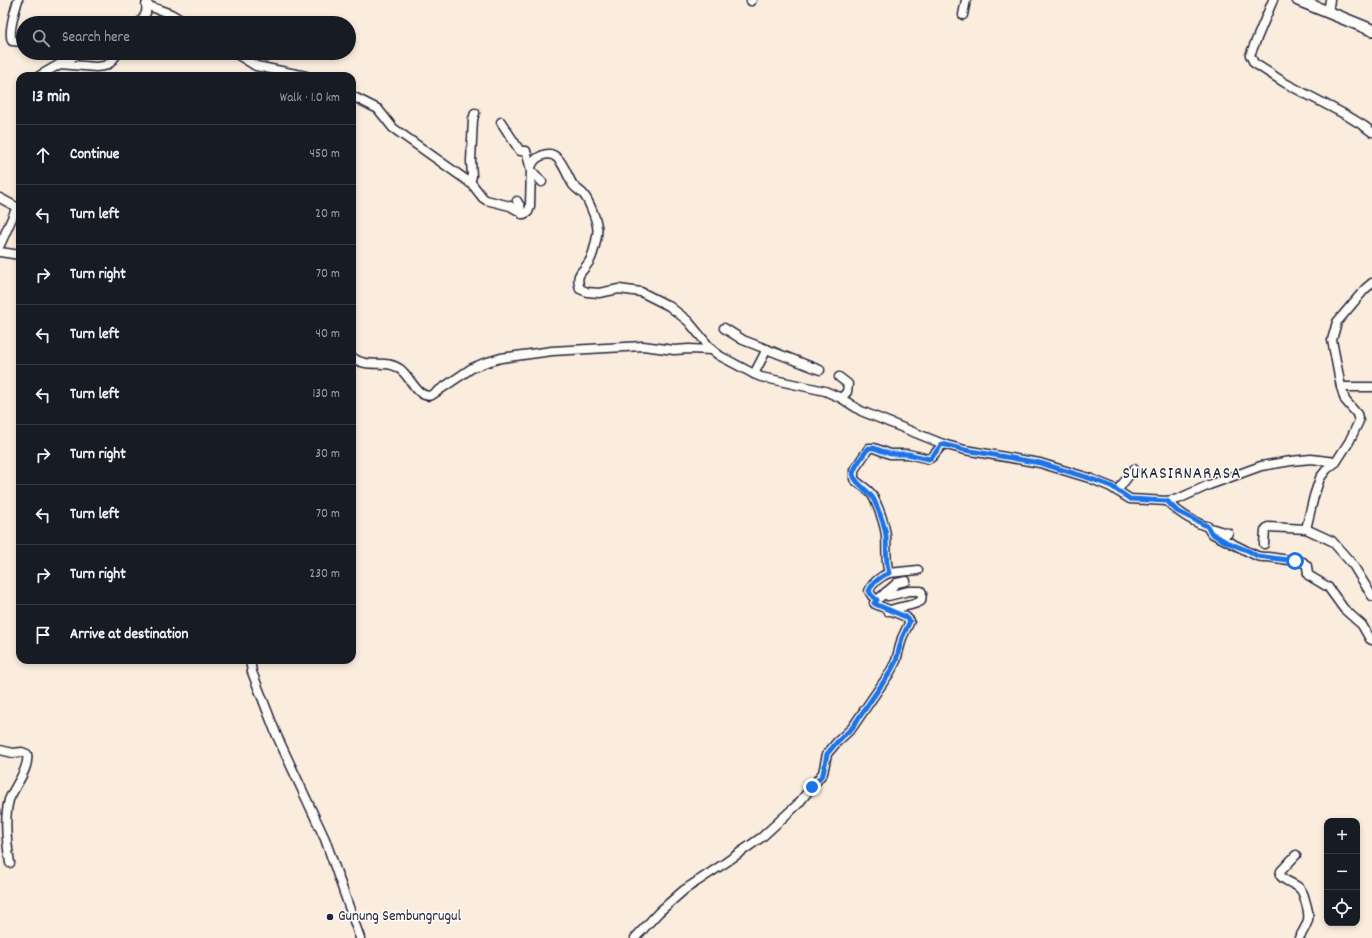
<!DOCTYPE html>
<meta charset="utf-8">
<style>
:root{--surface:#171b24;--page:#20242c;--text:#f1f3f6;--muted:#9ea1a6;--line:#363941}
body{margin:0;font-family:Dekko,sans-serif;background:var(--page);color:var(--text)}
.controls{position:absolute;right:12px;bottom:12px;display:grid;overflow:hidden;border-radius:8px;box-shadow:0 2px 6px #0003}
.controls button{width:36px;height:36px;display:grid;place-items:center;padding:0;border:0;border-bottom:1px solid var(--line);background:var(--surface);color:var(--text);font:20px sans-serif}
.stop{position:absolute;width:12px;height:12px;margin:-9px;border:3px solid #1a73e8;border-radius:50%;background:#fff}
.stop.end{background:#1a73e8;border-color:#fff;box-shadow:0 1px 4px #0008}
.list{margin:0;padding:0;list-style:none}
h2{display:flex;justify-content:space-between;align-items:center;height:52px;margin:0;padding:0 16px;font-size:17px}
h2 small{font-size:13px;font-weight:400;color:var(--muted)}
.list li{display:grid;grid-template-columns:26px 1fr auto;gap:12px;align-items:center;box-sizing:border-box;height:60px;padding:0 16px;border-top:1px solid var(--line)}
.list b{display:block;font-size:15px;white-space:nowrap}
.list em{font-size:13px;font-style:normal;color:var(--muted)}
.icon{flex:none;width:22px;height:22px;fill:none;stroke:currentColor;stroke-width:2;stroke-linecap:round;stroke-linejoin:round}
.map{position:relative;flex:none;width:1372px;height:938px;overflow:hidden}
.search{position:absolute;background:var(--surface);box-shadow:0 2px 6px #0003;left:16px;top:16px;width:340px;height:44px;display:flex;align-items:center;gap:10px;box-sizing:border-box;padding:0 14px;border-radius:22px;color:var(--muted);font-size:15px}
.panel{position:absolute;background:var(--surface);box-shadow:0 2px 6px #0003;left:16px;top:72px;width:340px;height:592px;border-radius:12px}
.map>svg:first-child{display:block}
.lines{fill:none;stroke-linecap:round;stroke-linejoin:round}
.minor-casing{stroke:#22223b;stroke-width:11}
.major-casing{stroke:#22223b;stroke-width:14}
.minor{stroke:#fdfcf7;stroke-width:8}
.major{stroke:#fdfcf7;stroke-width:11}
.route{stroke:#1a73e8;stroke-width:5}
.poi-dot{fill:#22223b;stroke:#fdfcf7;stroke-width:1.5}
.labels{text-anchor:middle;dominant-baseline:central;stroke-width:3;stroke-linejoin:round;paint-order:stroke}
.poi-label{font-size:15px;fill:#22223b;stroke:#fdfcf7;text-anchor:start}
.quarter-label{font-size:17px;letter-spacing:1px;fill:#22223b;stroke:#fdfcf7}
</style>
<div class="map">
<svg width="1372" height="938" viewBox="0 0 1372 938">
<rect width="100%" height="100%" fill="#fbedde"/>
<filter id="ink" filterUnits="userSpaceOnUse"><feTurbulence type="fractalNoise" baseFrequency=".025" numOctaves="2"/><feDisplacementMap in="SourceGraphic" scale="8" xChannelSelector="R" yChannelSelector="G"/><feConvolveMatrix kernelMatrix="1 2 1 2 8 2 1 2 1" color-interpolation-filters="sRGB"/></filter>
<g filter="url(#ink)">
<g class="lines">
<g class="minor-casing">
<g id="minor">
<path d="M 18,0 C 15,10 8,32 12,41 L 23,42"/>
<path d="M 1273,0 L 1250,55 L 1254,63 L 1285,83 L 1346,115 L 1364,126 L 1372,132"/>
<path d="M 751,1 L 752,0"/>
<path d="M 146,5 L 171,14 L 186,23"/>
<path d="M 1328,12 L 1330,0"/>
<path d="M 963,15 L 966,0"/>
<path d="M 140,23 L 146,13 L 147,2"/>
<path d="M 235,53 L 256,66 L 306,76"/>
<path d="M 60,64 L 80,53"/>
<path d="M 39,76 L 60,64 L 96,67 L 104,66 L 110,63 L 118,53"/>
<path d="M 352,96 L 378,109 L 393,128 L 472,184 L 483,198 L 486,200 L 510,206 L 524,214 L 528,212 L 530,207 L 531,167 C 533,161 536,158 541,156 C 560,147 565,173 573,185 C 576,189 581,191 584,195 C 589,201 596,219 597,226 C 599,233 593,256 589,262 C 582,273 575,273 580,289 L 587,292 L 599,293 L 619,289 L 641,292 L 669,306 L 688,321 L 712,350 L 720,356 L 754,374 L 761,377 L 825,391 L 841,398 L 861,411 L 943,444 L 965,450 L 1040,463 L 1089,478 L 1111,487 L 1130,499 L 1167,501 L 1178,499 L 1209,485 L 1261,466 L 1291,461 L 1311,459 L 1336,462"/>
<path d="M 501,122 L 520,151 L 526,151 L 531,170 L 542,182"/>
<path d="M 470,183 L 472,176 L 471,161 L 473,119 L 475,113"/>
<path d="M 0,198 L 20,209"/>
<path d="M 517,201 L 520,206 L 522,214"/>
<path d="M 0,245 L 17,207"/>
<path d="M 0,252 L 20,255"/>
<path d="M 724,328 L 743,340 L 820,370"/>
<path d="M 352,357 C 368,370 385,358 400,369 C 410,376 418,400 432,395 L 472,368 L 484,363 L 501,358 L 552,351 L 643,346 L 674,350 L 689,349 L 712,350"/>
<path d="M 754,374 L 767,349"/>
<path d="M 839,377 L 848,384 L 847,392 L 841,398"/>
<path d="M 1341,387 L 1372,387"/>
<path d="M 1117,491 L 1134,469"/>
<path d="M 1167,501 C 1183,518 1206,528 1228,533"/>
<path d="M 1207,526 L 1211,533 L 1257,556 L 1263,557 L 1268,557 L 1303,562 L 1307,566 L 1308,575 L 1328,587 L 1344,609 L 1362,625 L 1370,639 L 1372,640"/>
<path d="M 1306,529 L 1314,496 L 1320,478 L 1327,469 L 1336,462 L 1349,442 L 1359,421 L 1357,414 L 1345,400 L 1341,387 L 1332,340 L 1337,322 L 1365,289 L 1372,283"/>
<path d="M 1264,544 L 1265,530 L 1268,527 L 1306,529 L 1332,541 L 1353,565 L 1372,596"/>
<path d="M 889,573 L 918,570"/>
<path d="M 886,592 L 888,596 L 909,591 L 921,591 L 922,593 L 921,601 C 911,607 899,606 888,611"/>
<path d="M 877,600 L 897,583 L 906,581"/>
<path d="M 250,660 L 252,672 L 277,736 L 325,839 L 360,938"/>
<path d="M 0,750 L 13,753 L 22,752 L 27,754 C 30,768 14,787 9,800 C 4,818 7,845 10,863"/>
<path d="M 1296,855 L 1281,871 L 1280,875 C 1283,881 1292,882 1298,887 C 1302,890 1304,895 1305,900 C 1311,918 1309,922 1299,938"/>
<path d="M 635,938 L 659,912 L 684,890 L 725,863 L 762,837 L 798,804 L 823,773 L 827,754 L 837,742 L 852,728 L 889,674 L 896,661 L 902,638 L 910,621 L 906,617 L 875,604 L 874,603 L 877,600 L 872,596 L 869,591 C 872,583 881,576 889,573 C 885,561 887,549 886,536 C 885,525 878,505 872,495 C 868,488 859,485 854,479 L 854,470 L 869,448 L 874,448 L 890,454 L 908,454 L 929,459 L 932,457 L 943,444"/>
</g>
</g>
<g class="major-casing">
<path id="major" d="M 1298,0 L 1372,30"/>
</g>
<use href="#minor" class="minor"/>
<use href="#major" class="major"/>
</g>
</g>
<g class="lines" filter="url(#ink)">
<path class="route" d="M 812,787 L 823,774 L 827,754 L 837,742 L 852,728 L 889,674 L 896,661 L 902,638 L 910,621 L 906,617 L 875,604 L 874,603 L 877,600 L 872,596 L 869,591 C 872,583 881,576 889,573 C 885,561 887,549 886,536 C 885,524 879,511 874,500 C 870,491 854,483 853,474 C 853,469 865,452 869,448 L 874,448 L 890,454 L 908,454 L 929,459 L 932,457 L 942,444 L 965,450 L 1040,463 L 1089,478 L 1111,486 L 1130,499 L 1167,501 L 1177,511 L 1207,526 L 1211,533 L 1226,542 L 1249,551 L 1257,556 L 1295,561"/>
</g>
<circle class="poi-dot" cx="330" cy="917" r="4"/>
<g class="labels">
<g class="poi-label">
<text x="338" y="917">Gunung Sembungrugul</text>
</g>
<g class="quarter-label">
<text x="1182" y="475">SUKASIRNARASA</text>
</g>
</g>
</svg>
<div class="controls">
<button>+</button>
<button>−</button>
<button><svg class="icon" aria-label="locate" viewBox="0 0 24 24"><circle cx="12" cy="12" r="6"/><path d="M12 2v4M12 18v4M2 12h4M18 12h4"/></svg></button>
</div>
<div class="stop" style="left:1295px;top:561px"></div>
<div class="stop end" style="left:812px;top:787px"></div>
<div class="search"><svg class="icon" aria-label="search" viewBox="0 0 24 24"><circle cx="10" cy="10" r="6"/><path d="M15 15l6 6"/></svg>Search here</div>
<section class="panel">
<h2>13 min<small>Walk · 1.0 km</small></h2>
<ul class="list">
<li><svg class="icon" aria-label="ahead" viewBox="0 0 24 24"><path d="M12 20V5M6 11l6-6 6 6"/></svg><div><b>Continue</b></div><em>450 m</em></li>
<li><svg class="icon" aria-label="left" viewBox="0 0 24 24"><path d="M17 20v-9H6M10 6l-5 5 5 5"/></svg><div><b>Turn left</b></div><em>20 m</em></li>
<li><svg class="icon" aria-label="right" viewBox="0 0 24 24"><path d="M7 20v-9h11M14 6l5 5-5 5"/></svg><div><b>Turn right</b></div><em>70 m</em></li>
<li><svg class="icon" aria-label="left" viewBox="0 0 24 24"><path d="M17 20v-9H6M10 6l-5 5 5 5"/></svg><div><b>Turn left</b></div><em>40 m</em></li>
<li><svg class="icon" aria-label="left" viewBox="0 0 24 24"><path d="M17 20v-9H6M10 6l-5 5 5 5"/></svg><div><b>Turn left</b></div><em>130 m</em></li>
<li><svg class="icon" aria-label="right" viewBox="0 0 24 24"><path d="M7 20v-9h11M14 6l5 5-5 5"/></svg><div><b>Turn right</b></div><em>30 m</em></li>
<li><svg class="icon" aria-label="left" viewBox="0 0 24 24"><path d="M17 20v-9H6M10 6l-5 5 5 5"/></svg><div><b>Turn left</b></div><em>70 m</em></li>
<li><svg class="icon" aria-label="right" viewBox="0 0 24 24"><path d="M7 20v-9h11M14 6l5 5-5 5"/></svg><div><b>Turn right</b></div><em>230 m</em></li>
<li><svg class="icon" aria-label="arrive" viewBox="0 0 24 24"><path d="M6 21V4h12l-3 4 3 4H6"/></svg><div><b>Arrive at destination</b></div></li>
</ul>
</section>
</div>
